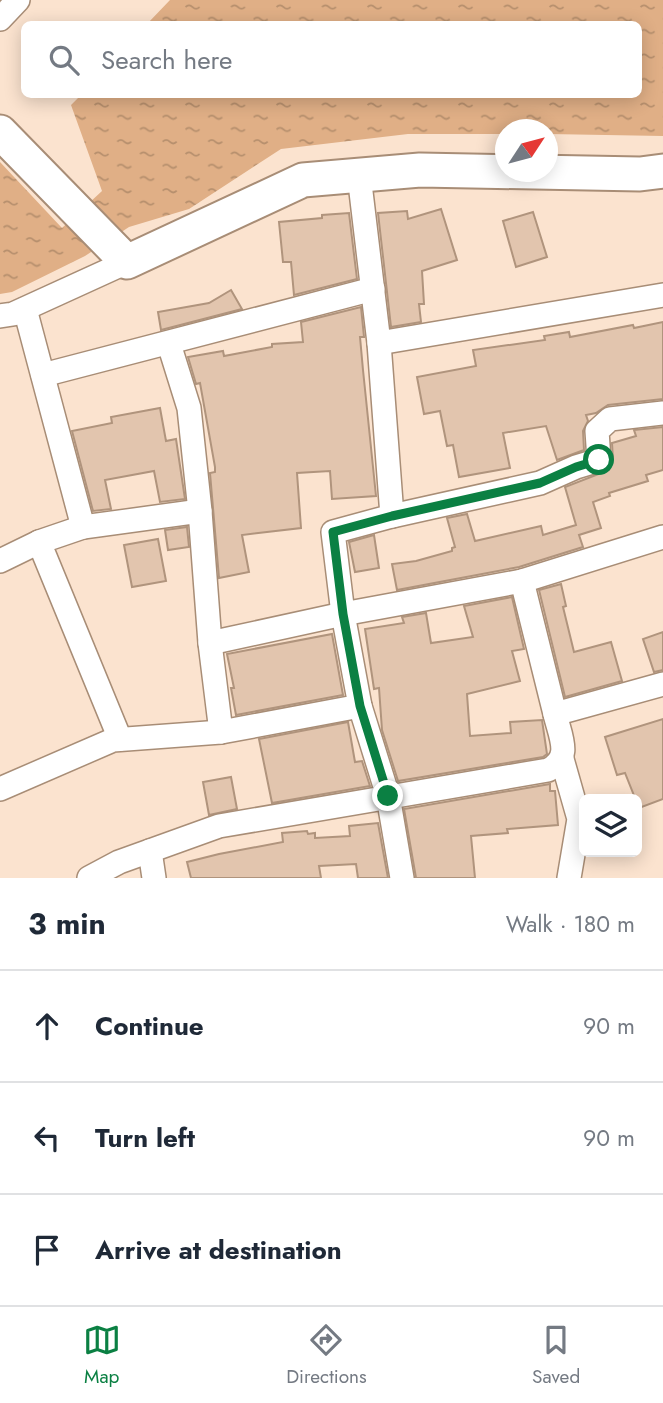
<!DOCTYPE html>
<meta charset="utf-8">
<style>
:root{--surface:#fff;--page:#f6f6f7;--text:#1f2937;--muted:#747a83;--line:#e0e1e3;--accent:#0b8043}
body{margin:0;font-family:Jost,sans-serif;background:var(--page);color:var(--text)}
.controls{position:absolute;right:21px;bottom:21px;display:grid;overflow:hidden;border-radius:10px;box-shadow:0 4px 18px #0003}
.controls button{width:63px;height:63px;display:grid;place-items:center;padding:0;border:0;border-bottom:2px solid var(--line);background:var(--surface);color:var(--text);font:35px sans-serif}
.compass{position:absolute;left:495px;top:119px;width:63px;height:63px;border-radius:50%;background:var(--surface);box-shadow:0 4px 18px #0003;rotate:54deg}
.stop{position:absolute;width:21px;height:21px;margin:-16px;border:5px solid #0b8043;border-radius:50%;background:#fff}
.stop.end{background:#0b8043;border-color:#fff;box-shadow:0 2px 7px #0008}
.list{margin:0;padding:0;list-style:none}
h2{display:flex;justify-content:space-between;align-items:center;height:91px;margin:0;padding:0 28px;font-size:30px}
h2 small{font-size:23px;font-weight:400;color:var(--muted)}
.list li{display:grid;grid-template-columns:46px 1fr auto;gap:21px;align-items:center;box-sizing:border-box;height:112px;padding:0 28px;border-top:2px solid var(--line)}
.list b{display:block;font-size:26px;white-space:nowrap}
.list em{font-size:23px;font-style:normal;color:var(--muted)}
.icon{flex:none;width:38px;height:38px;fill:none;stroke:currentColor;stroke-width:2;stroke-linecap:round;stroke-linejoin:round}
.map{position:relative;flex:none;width:663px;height:878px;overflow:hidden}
.search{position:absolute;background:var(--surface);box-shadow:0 4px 18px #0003;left:21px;right:21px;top:21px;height:77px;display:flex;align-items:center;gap:18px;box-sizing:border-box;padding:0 24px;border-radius:10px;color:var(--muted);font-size:26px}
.sheet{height:427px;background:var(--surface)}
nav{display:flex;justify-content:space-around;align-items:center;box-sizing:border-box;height:98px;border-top:2px solid var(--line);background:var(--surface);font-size:19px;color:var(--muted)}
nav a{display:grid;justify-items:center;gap:4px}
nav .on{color:var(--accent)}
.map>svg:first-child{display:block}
.water{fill:url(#water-ripples)}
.building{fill:#e2c5ae;stroke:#b0947d;stroke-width:2}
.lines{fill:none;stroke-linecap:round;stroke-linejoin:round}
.street-casing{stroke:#a88d76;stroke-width:26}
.secondary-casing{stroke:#a88d76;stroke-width:37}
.street{stroke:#fff;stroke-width:23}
.secondary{stroke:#fff;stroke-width:33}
.route{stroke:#0b8043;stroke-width:9}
</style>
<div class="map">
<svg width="663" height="878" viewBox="0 0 663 878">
<defs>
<pattern id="water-ripples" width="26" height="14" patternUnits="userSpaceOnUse" patternTransform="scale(1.75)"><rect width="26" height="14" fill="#e0af86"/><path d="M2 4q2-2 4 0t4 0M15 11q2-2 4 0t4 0" fill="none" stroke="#b68f6d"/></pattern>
</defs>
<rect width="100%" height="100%" fill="#fbe3cf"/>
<path class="water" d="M 170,0 L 663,0 L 663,136 L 548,134 L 548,130 L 505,130 L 505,134 L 408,134 L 281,149 L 189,209 L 129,227 L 85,256 L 12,292 L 0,294 L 0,162 L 62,228 L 102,191 L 71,105 L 81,95 L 638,94 L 638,24 L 147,24 Z"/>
<g class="building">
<path d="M 441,209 L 457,260 L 422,271 L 424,304 L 419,304 L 421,322 L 391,327 L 378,213 L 407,211 L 408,219 Z"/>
<path d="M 533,212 L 547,257 L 516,267 L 503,221 Z"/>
<path d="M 349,213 L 357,279 L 294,295 L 291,262 L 283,262 L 279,222 L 322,218 L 322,215 Z"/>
<path d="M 231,290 L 242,309 L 161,330 L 158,312 L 209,303 Z"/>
<path d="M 361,307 L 364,337 L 360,337 L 363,370 L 376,496 L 332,499 L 330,471 L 297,473 L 301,528 L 242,535 L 249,572 L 219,578 L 210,473 L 215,472 L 215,467 L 200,383 L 196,384 L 188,357 L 223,351 L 224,356 L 272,347 L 272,344 L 303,342 L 301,322 Z"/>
<path d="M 663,322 L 663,399 L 608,405 L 596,413 L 586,415 L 588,421 L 583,431 L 584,450 L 557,460 L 546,426 L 503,433 L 510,468 L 459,477 L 453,445 L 447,446 L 440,411 L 424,414 L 417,377 L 476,366 L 473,350 L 545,340 L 544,336 L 569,332 L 570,337 L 633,325 L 634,328 Z"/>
<path d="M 160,408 L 166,441 L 176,439 L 185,499 L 160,502 L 154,471 L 105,480 L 111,509 L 93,511 L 72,431 L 112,423 L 111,417 Z"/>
<path d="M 663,427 L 663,470 L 646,475 L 648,481 L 609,493 L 610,496 L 593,502 L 601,528 L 579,535 L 583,547 L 519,567 L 397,590 L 392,564 L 416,561 L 452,551 L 452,548 L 455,547 L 447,518 L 467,514 L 475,541 L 541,526 L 543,535 L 576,525 L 565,487 L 609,470 L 613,460 L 612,443 L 636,436 L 634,430 Z"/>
<path d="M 187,527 L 189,547 L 168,550 L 165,530 Z"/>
<path d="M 374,535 L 379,568 L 355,572 L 349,542 Z"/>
<path d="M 158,539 L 166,581 L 132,587 L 124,545 Z"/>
<path d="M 561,584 L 566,606 L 563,607 L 574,652 L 611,642 L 622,681 L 565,697 L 539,590 Z"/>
<path d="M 512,597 L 524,649 L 512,651 L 520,681 L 467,694 L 470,736 L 511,733 L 510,722 L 542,720 L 547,754 L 543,757 L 398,781 L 382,730 L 379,688 L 374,689 L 365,629 L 404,623 L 402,617 L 426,613 L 431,643 L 473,637 L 464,606 Z"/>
<path d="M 663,632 L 663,670 L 654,672 L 643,639 Z"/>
<path d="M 332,634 L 343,695 L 236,715 L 231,688 L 234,688 L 227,654 Z"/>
<path d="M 663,719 L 663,799 L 639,808 L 625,773 L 617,775 L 605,737 Z"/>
<path d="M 348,722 L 355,762 L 362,761 L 370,786 L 272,803 L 259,739 Z"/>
<path d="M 231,777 L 237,809 L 209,815 L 203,782 Z"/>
<path d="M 550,784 L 550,791 L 555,791 L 558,825 L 507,829 L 508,833 L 471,836 L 475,878 L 416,878 L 404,809 Z"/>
<path d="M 378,823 L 388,878 L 358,878 L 356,864 L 319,866 L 321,878 L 191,878 L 187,862 L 219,854 L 283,842 L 282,833 L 307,831 L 308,834 L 315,833 L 315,838 L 350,836 L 349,826 Z"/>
</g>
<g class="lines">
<g class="street-casing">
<g id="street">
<path d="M 0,19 L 18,0"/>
<path d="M 25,309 L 83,527 L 39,542 L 120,739"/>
<path d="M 0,316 L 13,314 L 127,262"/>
<path d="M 379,343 L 663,295"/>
<path d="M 169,344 L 189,408 L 200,511"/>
<path d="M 43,375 L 373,289"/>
<path d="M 392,516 L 540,483 L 576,467 L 599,460 L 597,431 L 610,419 L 663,413"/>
<path d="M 83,527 L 200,511 L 210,643 L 343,614 L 522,581 L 663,537"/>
<path d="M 0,561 L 39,542"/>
<path d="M 522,581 L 555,714"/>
<path d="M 210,643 L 221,732"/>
<path d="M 360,706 L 388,796 L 402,878"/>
<path d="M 562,759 L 579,819 L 569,878"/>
<path d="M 0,789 L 113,740 L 221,732 L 360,706 L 343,614 L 333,532 L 392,516 L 379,343 L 359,175"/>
<path d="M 150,851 L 154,878"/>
<path d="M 89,878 L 119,862 L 219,826 L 548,770 C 573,758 560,736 555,714 L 663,684"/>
</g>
</g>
<g class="secondary-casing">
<path id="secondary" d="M 0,132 L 127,262 L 303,180 L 420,170 L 640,174 L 663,171"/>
</g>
<use href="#street" class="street"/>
<use href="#secondary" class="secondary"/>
</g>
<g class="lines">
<path class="route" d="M 388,796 L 360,706 L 343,614 L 333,532 L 392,516 L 540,483 L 576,467 L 599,460"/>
</g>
</svg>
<div class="controls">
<button><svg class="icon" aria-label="layers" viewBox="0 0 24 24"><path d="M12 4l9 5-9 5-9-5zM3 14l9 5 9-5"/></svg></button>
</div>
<svg class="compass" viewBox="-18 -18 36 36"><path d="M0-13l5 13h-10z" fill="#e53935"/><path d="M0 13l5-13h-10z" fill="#747a83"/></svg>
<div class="stop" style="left:599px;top:460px"></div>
<div class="stop end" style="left:388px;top:796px"></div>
<div class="search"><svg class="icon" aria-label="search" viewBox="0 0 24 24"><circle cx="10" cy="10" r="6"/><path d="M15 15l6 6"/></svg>Search here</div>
</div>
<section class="sheet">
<h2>3 min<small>Walk · 180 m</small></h2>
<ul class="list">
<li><svg class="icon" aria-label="ahead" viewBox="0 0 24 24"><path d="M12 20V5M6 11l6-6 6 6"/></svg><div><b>Continue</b></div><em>90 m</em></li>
<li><svg class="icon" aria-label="left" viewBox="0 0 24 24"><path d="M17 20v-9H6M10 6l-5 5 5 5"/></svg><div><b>Turn left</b></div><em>90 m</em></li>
<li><svg class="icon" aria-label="arrive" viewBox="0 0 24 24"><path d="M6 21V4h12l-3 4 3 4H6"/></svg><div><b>Arrive at destination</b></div></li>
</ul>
</section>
<nav>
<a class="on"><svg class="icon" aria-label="map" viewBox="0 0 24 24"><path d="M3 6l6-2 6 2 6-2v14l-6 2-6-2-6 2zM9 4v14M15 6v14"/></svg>Map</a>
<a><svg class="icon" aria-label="directions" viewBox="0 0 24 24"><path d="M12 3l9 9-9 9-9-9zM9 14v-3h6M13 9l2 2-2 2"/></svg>Directions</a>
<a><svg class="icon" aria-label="saved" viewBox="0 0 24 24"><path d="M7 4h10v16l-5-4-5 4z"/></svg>Saved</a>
</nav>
